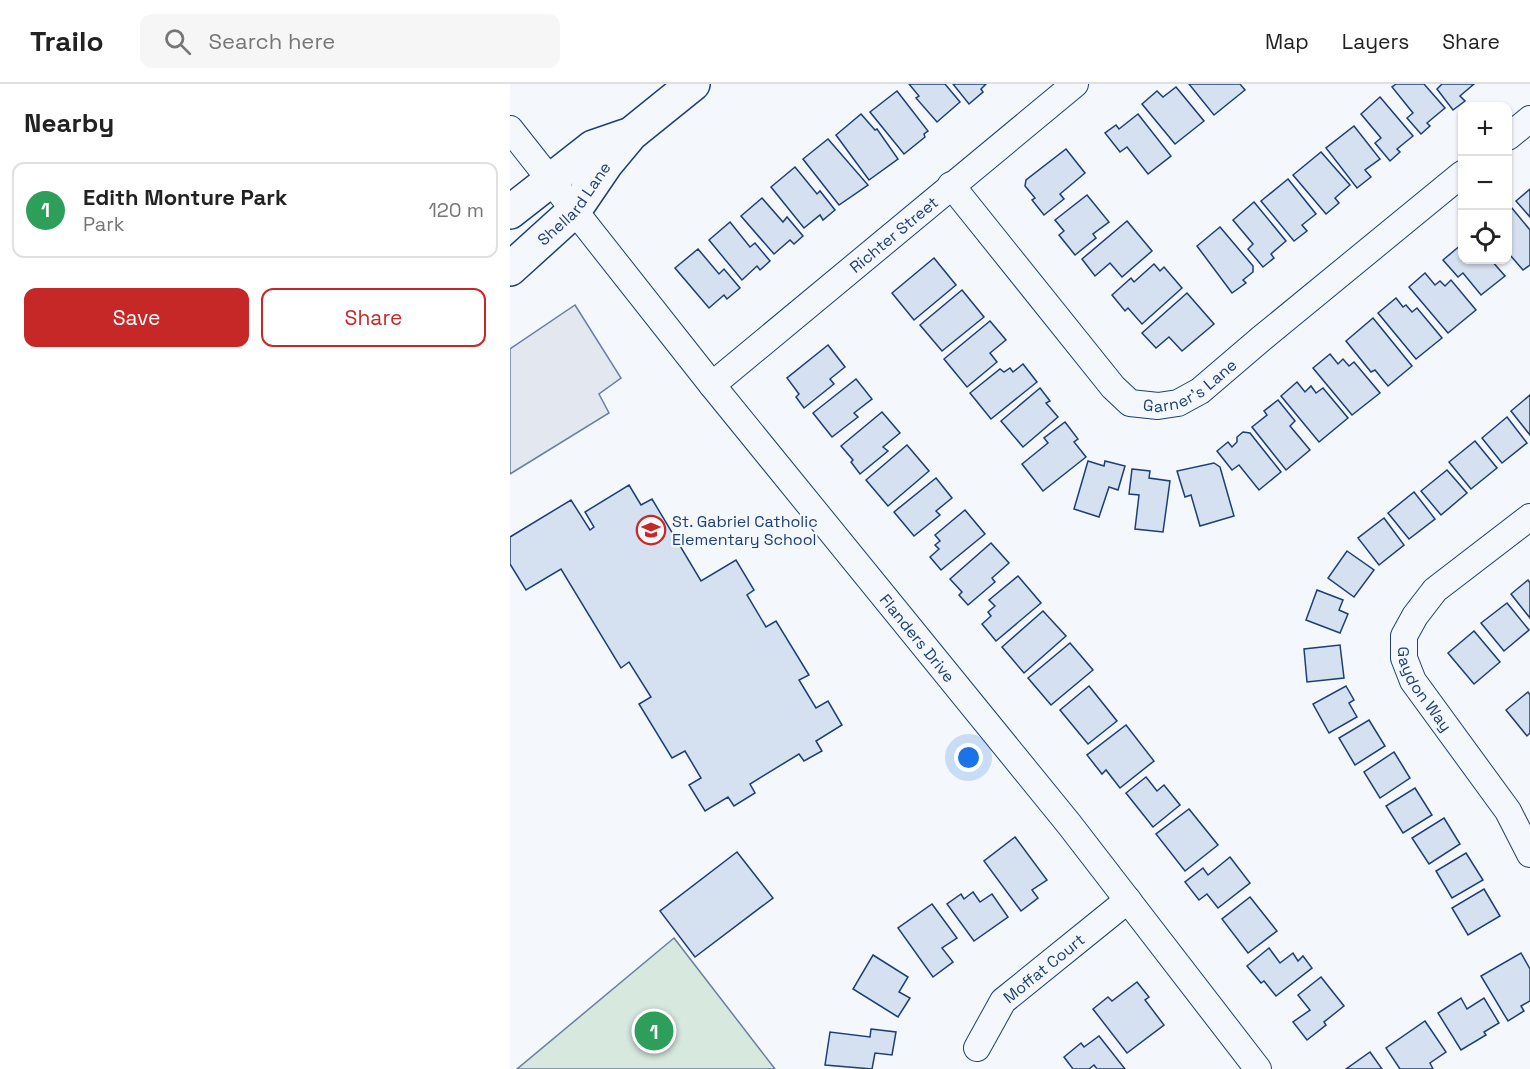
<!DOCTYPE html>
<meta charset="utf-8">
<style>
:root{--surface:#fff;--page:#f6f6f6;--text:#222;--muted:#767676;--line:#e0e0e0;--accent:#c62828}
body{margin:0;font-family:"Space Grotesk",sans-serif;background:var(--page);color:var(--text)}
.controls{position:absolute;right:18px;top:18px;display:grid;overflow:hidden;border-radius:12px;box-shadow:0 2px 4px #0004}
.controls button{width:54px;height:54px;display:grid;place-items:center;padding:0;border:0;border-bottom:2px solid var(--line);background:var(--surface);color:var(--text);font:30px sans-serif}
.you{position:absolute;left:459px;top:674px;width:21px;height:21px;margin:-15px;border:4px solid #fff;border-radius:50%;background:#1a73e8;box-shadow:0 0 0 9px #1a73e833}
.badge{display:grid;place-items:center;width:39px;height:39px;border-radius:50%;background:var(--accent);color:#fff;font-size:20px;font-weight:700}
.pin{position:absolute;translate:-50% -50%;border:3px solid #fff;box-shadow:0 2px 6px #0006}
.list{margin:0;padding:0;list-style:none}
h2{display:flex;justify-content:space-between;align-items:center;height:78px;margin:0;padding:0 24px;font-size:26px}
h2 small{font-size:20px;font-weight:400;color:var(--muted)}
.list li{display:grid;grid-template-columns:39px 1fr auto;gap:18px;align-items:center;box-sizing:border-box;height:96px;margin:0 12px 12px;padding:0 12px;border:2px solid var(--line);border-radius:12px}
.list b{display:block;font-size:22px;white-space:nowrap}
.list p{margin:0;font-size:20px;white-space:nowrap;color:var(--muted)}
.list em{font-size:20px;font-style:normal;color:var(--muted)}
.actions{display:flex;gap:12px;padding:18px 24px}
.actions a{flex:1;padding:14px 0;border:2px solid var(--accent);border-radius:12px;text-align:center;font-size:21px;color:var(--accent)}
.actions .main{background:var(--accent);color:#fff}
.icon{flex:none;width:33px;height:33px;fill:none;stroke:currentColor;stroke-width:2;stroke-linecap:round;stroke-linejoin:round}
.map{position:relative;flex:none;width:1020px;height:985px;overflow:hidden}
header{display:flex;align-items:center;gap:36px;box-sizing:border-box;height:84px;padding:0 30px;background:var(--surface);border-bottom:2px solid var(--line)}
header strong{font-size:28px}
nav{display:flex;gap:33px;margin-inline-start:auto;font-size:21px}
.search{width:420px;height:54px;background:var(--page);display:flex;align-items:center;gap:15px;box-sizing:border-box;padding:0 21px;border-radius:12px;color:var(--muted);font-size:22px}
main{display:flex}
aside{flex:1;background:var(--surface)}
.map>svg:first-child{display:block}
.green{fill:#d7e8df;stroke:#687fa3;stroke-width:1.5}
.parking{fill:#e3e8f0;stroke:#687fa3;stroke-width:1.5}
.building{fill:#d5e0f0;stroke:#1d3f73;stroke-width:1.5}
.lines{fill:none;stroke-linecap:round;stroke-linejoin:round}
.minor-casing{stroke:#1d3f73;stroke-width:28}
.major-casing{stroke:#1d3f73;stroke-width:36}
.minor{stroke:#f4f7fb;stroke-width:26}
.major{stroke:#f4f7fb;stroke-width:33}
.labels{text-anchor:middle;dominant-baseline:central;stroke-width:4.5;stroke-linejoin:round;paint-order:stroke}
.street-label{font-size:16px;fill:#1d3f73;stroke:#f4f7fb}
.poi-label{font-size:16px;fill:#1d3f73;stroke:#f4f7fb;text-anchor:start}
</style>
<header>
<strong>Trailo</strong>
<div class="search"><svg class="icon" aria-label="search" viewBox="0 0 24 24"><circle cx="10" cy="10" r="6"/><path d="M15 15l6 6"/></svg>Search here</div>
<nav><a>Map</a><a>Layers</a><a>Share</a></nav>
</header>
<main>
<aside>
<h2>Nearby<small></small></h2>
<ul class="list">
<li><span class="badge" style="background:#2e9e5b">1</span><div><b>Edith Monture Park</b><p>Park</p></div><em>120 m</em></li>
</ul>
<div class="actions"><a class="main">Save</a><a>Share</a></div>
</aside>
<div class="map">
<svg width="1020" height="985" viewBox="0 0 1020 985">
<rect width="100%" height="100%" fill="#f4f7fb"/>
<path class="green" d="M 164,854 L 265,985 L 7,985 Z"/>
<path class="parking" d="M 65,221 L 111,294 L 89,310 L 99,329 L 0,390 L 0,265 Z"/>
<g class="building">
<path d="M 399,0 L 435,0 L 450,18 L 427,38 L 406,14 L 409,12 Z"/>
<path d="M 443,0 L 476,0 L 471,5 L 473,8 L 459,20 Z"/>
<path d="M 679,0 L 730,0 L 735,6 L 704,31 Z"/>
<path d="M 886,0 L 914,0 L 935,24 L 917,39 L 920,42 L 911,50 L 897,34 L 903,29 L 882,3 Z"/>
<path d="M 932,0 L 964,0 L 950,12 L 955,17 L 943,26 L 927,5 Z"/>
<path d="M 666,3 L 694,37 L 665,60 L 632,20 L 647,7 L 653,13 Z"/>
<path d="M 387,7 L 418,47 L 414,50 L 415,53 L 394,70 L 360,28 Z"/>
<path d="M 870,13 L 903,52 L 887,65 L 890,68 L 880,77 L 865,59 L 871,54 L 851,30 Z"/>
<path d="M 351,30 L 365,46 L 367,45 L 388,75 L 359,96 L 326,51 Z"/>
<path d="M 628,30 L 661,72 L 638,90 L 617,63 L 610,68 L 595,49 L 606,41 L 609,45 Z"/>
<path d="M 844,42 L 870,75 L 855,86 L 861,93 L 847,104 L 816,64 Z"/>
<path d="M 318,55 L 358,101 L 329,121 L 293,75 Z"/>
<path d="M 556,65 L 575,89 L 550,110 L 554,115 L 534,131 L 522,116 L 525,114 L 515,102 L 516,96 Z"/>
<path d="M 811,68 L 840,101 L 825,114 L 829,119 L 816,130 L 783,91 Z"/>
<path d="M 285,83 L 307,110 L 310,107 L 325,126 L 313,136 L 310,131 L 294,144 L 261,103 Z"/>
<path d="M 778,95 L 806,130 L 792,141 L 797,147 L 784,157 L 751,117 Z"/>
<path d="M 1020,105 L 1020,133 L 1006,117 Z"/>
<path d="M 577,111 L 599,138 L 583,150 L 586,154 L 565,171 L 549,151 L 554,147 L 545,136 Z"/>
<path d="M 252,114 L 273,138 L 277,133 L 293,152 L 284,160 L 280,156 L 264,170 L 231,132 Z"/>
<path d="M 744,118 L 776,157 L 761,170 L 764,174 L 753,183 L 738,165 L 743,160 L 723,136 Z"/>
<path d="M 1001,123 L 1020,146 L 1020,181 L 1013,186 L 1000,171 L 998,173 L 998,125 Z"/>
<path d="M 617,137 L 642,167 L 612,193 L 600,179 L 585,192 L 572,175 Z"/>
<path d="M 220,138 L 240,163 L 245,159 L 260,177 L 250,186 L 247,182 L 232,196 L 199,156 Z"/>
<path d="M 710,143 L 743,182 L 743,188 L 733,196 L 736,199 L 722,209 L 687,162 Z"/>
<path d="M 952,160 L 952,176 L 981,176 L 995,192 L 971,211 L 953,189 L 948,193 L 933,176 Z"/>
<path d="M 188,165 L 209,190 L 214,185 L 230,204 L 217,215 L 214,211 L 199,224 L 165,184 Z"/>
<path d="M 424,174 L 446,201 L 404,236 L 382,209 Z"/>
<path d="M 644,180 L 650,187 L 654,183 L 672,204 L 632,240 L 618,224 L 615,227 L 602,211 L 621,194 L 624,198 Z"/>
<path d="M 915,189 L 925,201 L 930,197 L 935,202 L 941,196 L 966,226 L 938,249 L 899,203 Z"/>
<path d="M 452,206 L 474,233 L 432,267 L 410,241 Z"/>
<path d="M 677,209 L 704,240 L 672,267 L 659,253 L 646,264 L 632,249 Z"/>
<path d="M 886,214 L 893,223 L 896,221 L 902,228 L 907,224 L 932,254 L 906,275 L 868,229 Z"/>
<path d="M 863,234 L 902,282 L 878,302 L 865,286 L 861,288 L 836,257 Z"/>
<path d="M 480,237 L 496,256 L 480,269 L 487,278 L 457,303 L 434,275 Z"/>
<path d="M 318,261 L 335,283 L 320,295 L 324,300 L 294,324 L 286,313 L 289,310 L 277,294 Z"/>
<path d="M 820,270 L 828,280 L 833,275 L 839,282 L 844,278 L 870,309 L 842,331 L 803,284 Z"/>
<path d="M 513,280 L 527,298 L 481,335 L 460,309 L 490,285 L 494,288 L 500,284 L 503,288 Z"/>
<path d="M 346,295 L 362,315 L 344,329 L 348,333 L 322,353 L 303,329 Z"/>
<path d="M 787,298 L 795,308 L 801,302 L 806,309 L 813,304 L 838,334 L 809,358 L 771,312 Z"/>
<path d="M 530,304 L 540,317 L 536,319 L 548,333 L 513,363 L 491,337 Z"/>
<path d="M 1020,311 L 1020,351 L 1001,327 Z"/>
<path d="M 768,316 L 785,337 L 780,342 L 800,366 L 776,386 L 742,343 L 757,331 L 754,327 Z"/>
<path d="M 372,328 L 390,349 L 373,363 L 378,367 L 350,390 L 341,378 L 343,376 L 331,362 Z"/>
<path d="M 997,333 L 1017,359 L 992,379 L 972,354 Z"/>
<path d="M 555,338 L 568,355 L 564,358 L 576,373 L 533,407 L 512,380 L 538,359 L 534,354 Z"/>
<path d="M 733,348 L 740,349 L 771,388 L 749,406 L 729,381 L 722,386 L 707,367 L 718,358 L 722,363 L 727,358 L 727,353 Z"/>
<path d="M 965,357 L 987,384 L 961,405 L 939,378 Z"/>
<path d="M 397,361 L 419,387 L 378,422 L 356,396 Z"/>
<path d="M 578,377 L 594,382 L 595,377 L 615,382 L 608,406 L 599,403 L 589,433 L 564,425 Z"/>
<path d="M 704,379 L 710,383 L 724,432 L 690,442 L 681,411 L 675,413 L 667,387 Z"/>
<path d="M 622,385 L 640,387 L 639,394 L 660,397 L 653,448 L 625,445 L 629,411 L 619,410 Z"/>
<path d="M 937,386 L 957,409 L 931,431 L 911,407 Z"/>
<path d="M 426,394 L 442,414 L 426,427 L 430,431 L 404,452 L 384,428 Z"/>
<path d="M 119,401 L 131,421 L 142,415 L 191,497 L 226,476 L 244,506 L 237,511 L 256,543 L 266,537 L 299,591 L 289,596 L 306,624 L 318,617 L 332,641 L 306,657 L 312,667 L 294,677 L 289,670 L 240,700 L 245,709 L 224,722 L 218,713 L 195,727 L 179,701 L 191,694 L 175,667 L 162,674 L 129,620 L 141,613 L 119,578 L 111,584 L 51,485 L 16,506 L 0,480 L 0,453 L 61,416 L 80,446 L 84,443 L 75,428 Z"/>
<path d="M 904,408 L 925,435 L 899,455 L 878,429 Z"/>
<path d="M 455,426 L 475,450 L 431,486 L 420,473 L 429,465 L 425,461 L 430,457 L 425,451 Z"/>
<path d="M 874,434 L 894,461 L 869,481 L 848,454 Z"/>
<path d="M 481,459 L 499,479 L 482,494 L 485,498 L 458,521 L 449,511 L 452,508 L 440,495 Z"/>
<path d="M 837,467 L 864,486 L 844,513 L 818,494 Z"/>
<path d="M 508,492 L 531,519 L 486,557 L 472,540 L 481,532 L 478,528 L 485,522 L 479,516 Z"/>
<path d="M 1018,496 L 1020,499 L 1020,534 L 1001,510 Z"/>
<path d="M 807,506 L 833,516 L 829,526 L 838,530 L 830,549 L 796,536 Z"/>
<path d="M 997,519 L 1019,546 L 994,567 L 971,539 Z"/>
<path d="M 533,527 L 556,552 L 514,589 L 492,563 Z"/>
<path d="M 964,547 L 990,578 L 964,600 L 938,569 Z"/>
<path d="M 560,559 L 583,586 L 541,621 L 518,594 Z"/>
<path d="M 830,561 L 834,594 L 797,598 L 794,565 Z"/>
<path d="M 579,602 L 607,637 L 578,660 L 550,626 Z"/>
<path d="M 836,602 L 844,616 L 839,619 L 847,633 L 819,649 L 803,620 Z"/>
<path d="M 1018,608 L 1020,611 L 1020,649 L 1017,652 L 996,626 Z"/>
<path d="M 859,636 L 875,662 L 845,681 L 829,654 Z"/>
<path d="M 616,641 L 644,677 L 610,704 L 596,686 L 592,690 L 577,671 Z"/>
<path d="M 884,668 L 900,694 L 870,714 L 854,688 Z"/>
<path d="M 636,693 L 647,707 L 654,701 L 670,721 L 643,743 L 616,709 Z"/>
<path d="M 905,704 L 922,731 L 893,749 L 876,722 Z"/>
<path d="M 679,725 L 708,761 L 675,787 L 646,750 Z"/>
<path d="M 934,734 L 950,760 L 919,780 L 902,754 Z"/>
<path d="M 505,753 L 537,796 L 522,806 L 528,814 L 511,827 L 474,777 Z"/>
<path d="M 227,768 L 263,814 L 185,873 L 150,827 Z"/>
<path d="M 956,769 L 973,796 L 942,814 L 926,787 Z"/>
<path d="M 720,773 L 740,799 L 708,824 L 697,810 L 689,816 L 675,798 L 693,784 L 698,791 Z"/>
<path d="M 974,805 L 990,832 L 958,851 L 942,824 Z"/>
<path d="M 463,808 L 470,818 L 482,810 L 498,833 L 464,857 L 437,820 L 451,810 L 454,815 Z"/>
<path d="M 740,813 L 767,847 L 738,869 L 712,835 Z"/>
<path d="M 422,820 L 447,854 L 432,864 L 443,878 L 423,893 L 388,844 Z"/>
<path d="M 759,864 L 770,879 L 783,869 L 788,877 L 793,872 L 802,884 L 766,912 L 754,897 L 751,899 L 737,882 Z"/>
<path d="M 1011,869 L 1020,885 L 1020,917 L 1011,922 L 1014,927 L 998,937 L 971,892 Z"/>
<path d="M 363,871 L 398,893 L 389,908 L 400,914 L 388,933 L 343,905 Z"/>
<path d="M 811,893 L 834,922 L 814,938 L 816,941 L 797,956 L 783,938 L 800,926 L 788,911 Z"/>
<path d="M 627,898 L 639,913 L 635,916 L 654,941 L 617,969 L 583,925 L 598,913 L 602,917 Z"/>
<path d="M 951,914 L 957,925 L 974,914 L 989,939 L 974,948 L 976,951 L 951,966 L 928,929 Z"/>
<path d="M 915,937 L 936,968 L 920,979 L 923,985 L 890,985 L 876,964 Z"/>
<path d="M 361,945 L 386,948 L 382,971 L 365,969 L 362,985 L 315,981 L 320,948 L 360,953 Z"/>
<path d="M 589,952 L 615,985 L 587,985 L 584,981 L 579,985 L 563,985 L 554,973 L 571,959 L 574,963 Z"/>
<path d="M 860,968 L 872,985 L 836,985 Z"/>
</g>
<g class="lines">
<g class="minor-casing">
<g id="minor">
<path id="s1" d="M 0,45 L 202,301 L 559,740 L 748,985"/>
<path d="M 998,53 L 1020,35"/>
<path id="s2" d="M 441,101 L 603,303 L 620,319 L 648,322 L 668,319 L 690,307 L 752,254 L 952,90"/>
<path id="s3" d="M 202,301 L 565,0"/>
<path id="s4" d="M 1020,433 L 925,506 L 905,532 L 894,552 L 894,574 L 903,597 L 998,727 L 1020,770"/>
<path id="s5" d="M 467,964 L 493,917 L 618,816"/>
</g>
</g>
<g class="major-casing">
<g id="major">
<path d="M 0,128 L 83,63 L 115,52"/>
<path id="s6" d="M 0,185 L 64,127 L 96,80 L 121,50 L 183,0"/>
</g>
</g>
<use href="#minor" class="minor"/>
<use href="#major" class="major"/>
</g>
<defs>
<g id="school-ring" transform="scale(1.5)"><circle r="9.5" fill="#f4f7fb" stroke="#c62828" stroke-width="1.5"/><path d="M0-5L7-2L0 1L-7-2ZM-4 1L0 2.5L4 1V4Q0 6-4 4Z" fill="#c62828"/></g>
</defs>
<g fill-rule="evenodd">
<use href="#school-ring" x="141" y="446"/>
</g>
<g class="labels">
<g class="street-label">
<text stroke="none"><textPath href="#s6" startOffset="92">Shellard Lane</textPath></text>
<text stroke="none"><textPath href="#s3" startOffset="236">Richter Street</textPath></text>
<text stroke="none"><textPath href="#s2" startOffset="348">Garner's Lane</textPath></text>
<text stroke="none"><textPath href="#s1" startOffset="652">Flanders Drive</textPath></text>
<text stroke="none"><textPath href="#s4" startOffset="234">Gaydon Way</textPath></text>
<text stroke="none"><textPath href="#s5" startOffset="106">Moffat Court</textPath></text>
</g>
<g class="poi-label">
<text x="162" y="437">St. Gabriel Catholic<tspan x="162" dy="18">Elementary School</tspan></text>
</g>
</g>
</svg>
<div class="controls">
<button>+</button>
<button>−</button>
<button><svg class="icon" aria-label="locate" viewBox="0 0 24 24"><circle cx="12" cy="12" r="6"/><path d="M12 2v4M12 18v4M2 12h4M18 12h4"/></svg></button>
</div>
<div class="you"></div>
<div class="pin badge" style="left:144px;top:947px;background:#2e9e5b">1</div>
</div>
</main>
